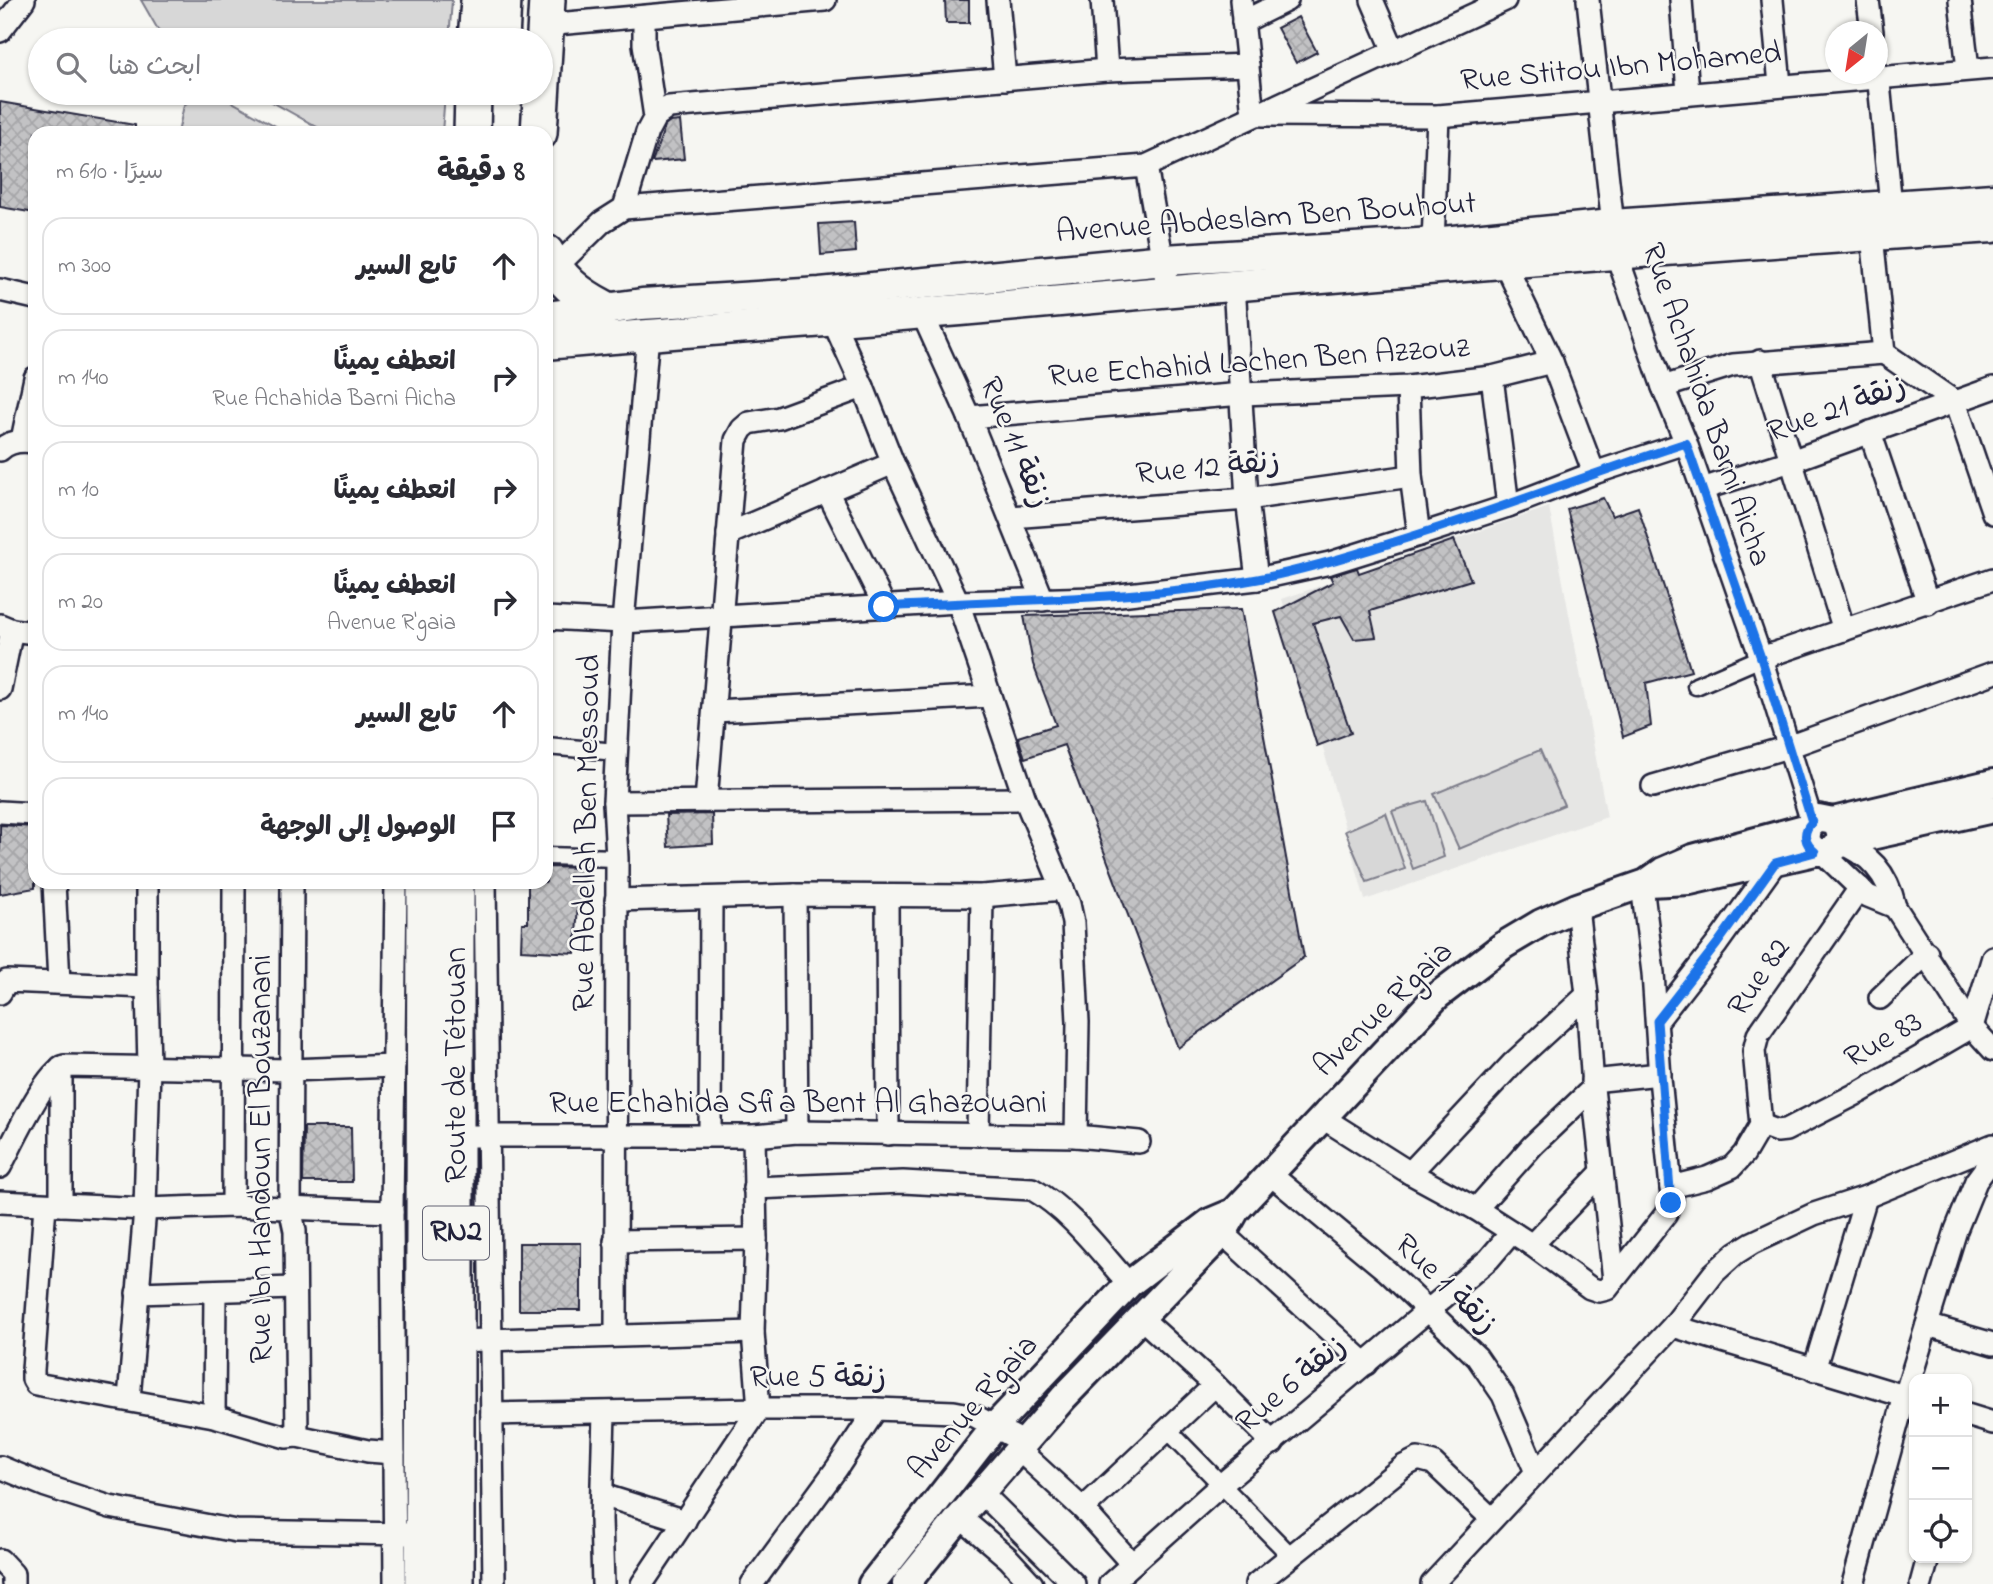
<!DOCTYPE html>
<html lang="ar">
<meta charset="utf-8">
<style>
:root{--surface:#fff;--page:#f7f7f7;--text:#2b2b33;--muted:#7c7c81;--line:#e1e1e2}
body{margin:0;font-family:"Indie Flower","Playpen Sans Arabic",sans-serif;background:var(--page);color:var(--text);direction:rtl}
.controls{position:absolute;right:21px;bottom:21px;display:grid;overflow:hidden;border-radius:14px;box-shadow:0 2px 5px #0004}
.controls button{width:63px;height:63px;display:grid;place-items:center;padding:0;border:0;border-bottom:2px solid var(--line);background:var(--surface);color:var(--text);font:35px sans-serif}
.compass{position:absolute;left:1825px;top:21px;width:63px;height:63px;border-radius:50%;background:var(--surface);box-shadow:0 2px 5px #0004;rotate:210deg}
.stop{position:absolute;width:21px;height:21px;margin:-16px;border:5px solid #1a73e8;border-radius:50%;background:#fff}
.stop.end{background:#1a73e8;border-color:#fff;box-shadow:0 2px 7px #0008}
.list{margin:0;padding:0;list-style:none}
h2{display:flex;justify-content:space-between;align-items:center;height:91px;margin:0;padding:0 28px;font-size:30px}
h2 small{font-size:23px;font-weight:400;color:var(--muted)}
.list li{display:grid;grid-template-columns:46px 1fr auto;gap:21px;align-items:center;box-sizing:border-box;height:98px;margin:0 14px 14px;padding:0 14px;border:2px solid var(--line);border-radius:21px}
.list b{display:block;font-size:26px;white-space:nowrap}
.list p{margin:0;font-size:23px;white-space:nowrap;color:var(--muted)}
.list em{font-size:23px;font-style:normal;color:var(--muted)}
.icon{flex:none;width:38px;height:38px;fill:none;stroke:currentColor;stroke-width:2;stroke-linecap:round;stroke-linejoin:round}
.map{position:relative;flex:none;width:1993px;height:1584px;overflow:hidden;direction:ltr}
.search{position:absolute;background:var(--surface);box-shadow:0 2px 5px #0004;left:28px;top:28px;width:525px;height:77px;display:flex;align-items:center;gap:18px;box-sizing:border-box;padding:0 24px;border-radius:38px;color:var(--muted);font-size:26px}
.panel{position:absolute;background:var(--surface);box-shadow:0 2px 5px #0004;left:28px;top:126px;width:525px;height:763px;border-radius:21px;direction:rtl}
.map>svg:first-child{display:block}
.built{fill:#e6e6e4}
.pitch{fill:#d7d7d7;stroke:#7c7c89;stroke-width:2}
.building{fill:url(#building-cross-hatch);stroke:#22223b;stroke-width:2}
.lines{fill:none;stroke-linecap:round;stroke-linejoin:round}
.pedestrian-casing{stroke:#22223b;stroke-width:21}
.minor-casing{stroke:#22223b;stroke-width:26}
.tertiary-casing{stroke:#22223b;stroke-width:32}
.secondary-casing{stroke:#22223b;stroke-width:35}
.trunk-casing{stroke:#22223b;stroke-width:40}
.pedestrian{stroke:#f6f6f2;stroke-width:16}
.minor{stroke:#f6f6f2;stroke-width:21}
.tertiary{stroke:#f6f6f2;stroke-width:26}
.secondary{stroke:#f6f6f2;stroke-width:30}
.trunk{stroke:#f6f6f2;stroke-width:35}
.route{stroke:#1a73e8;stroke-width:9}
.labels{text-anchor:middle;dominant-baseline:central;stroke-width:5;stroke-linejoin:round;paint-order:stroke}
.shield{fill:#f6f6f2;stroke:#626272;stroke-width:2}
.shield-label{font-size:30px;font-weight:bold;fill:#22223b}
.street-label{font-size:32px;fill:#22223b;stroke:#f6f6f2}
</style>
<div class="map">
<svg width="1993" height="1584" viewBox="0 0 1993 1584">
<defs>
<pattern id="building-cross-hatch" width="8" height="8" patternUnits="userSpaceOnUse" patternTransform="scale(1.75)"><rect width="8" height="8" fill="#c2c2c4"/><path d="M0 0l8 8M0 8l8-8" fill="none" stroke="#a6a6a9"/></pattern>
</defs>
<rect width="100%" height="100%" fill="#f6f6f2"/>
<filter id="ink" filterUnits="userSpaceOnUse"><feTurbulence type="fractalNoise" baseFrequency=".0143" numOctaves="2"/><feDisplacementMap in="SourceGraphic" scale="14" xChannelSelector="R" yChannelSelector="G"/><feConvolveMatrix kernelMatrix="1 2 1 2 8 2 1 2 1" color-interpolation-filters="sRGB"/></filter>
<g filter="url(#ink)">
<path class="built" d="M 1549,507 L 1607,817 L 1365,900 L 1282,599 Z"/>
<g class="pitch">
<path d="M 141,0 L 452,0 L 449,40 L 164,40 Z"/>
<path d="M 201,93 L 216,93 L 288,133 L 178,133 L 184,105 Z"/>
<path d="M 256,93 L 445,93 L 442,133 L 328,133 Z"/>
<path d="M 1540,750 L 1564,805 L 1459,849 L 1434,794 Z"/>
<path d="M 1427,801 L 1444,857 L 1413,869 L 1392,811 Z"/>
<path d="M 1386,813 L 1405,869 L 1367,882 L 1345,831 Z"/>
</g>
<g class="building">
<path d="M 945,0 L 969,0 L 969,23 L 946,23 Z"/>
<path d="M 1298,17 L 1317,52 L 1296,63 L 1277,28 Z"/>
<path d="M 0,102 L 135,125 L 135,133 L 35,133 L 35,213 L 0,207 Z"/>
<path d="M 680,121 L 684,159 L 652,162 L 665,126 L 670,122 Z"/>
<path d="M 854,222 L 856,252 L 821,255 L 819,224 Z"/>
<path d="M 1603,498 L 1612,516 L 1638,507 L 1691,671 L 1646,683 L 1651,726 L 1623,737 L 1567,509 Z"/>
<path d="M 1454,540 L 1471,580 L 1370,611 L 1376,637 L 1354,639 L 1341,616 L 1313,623 L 1351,733 L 1317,746 L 1275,612 L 1333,582 L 1330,576 L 1357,568 L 1359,573 Z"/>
<path d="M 1241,609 L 1304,957 L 1178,1048 L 1064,745 L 1025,758 L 1018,737 L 1056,725 L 1033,664 L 1024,616 Z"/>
<path d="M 712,814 L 713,844 L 668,847 L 666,815 Z"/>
<path d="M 0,825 L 35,827 L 35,888 L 0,894 Z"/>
<path d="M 546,867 L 585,868 L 584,903 L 578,903 L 575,953 L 521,950 L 522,923 L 528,923 L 528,882 L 546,882 Z"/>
<path d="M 304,1127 L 351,1127 L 352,1182 L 303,1182 Z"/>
<rect x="519" y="1243" width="62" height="67"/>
</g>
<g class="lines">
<g class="pedestrian-casing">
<g id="pedestrian">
<path d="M 1696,686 L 1761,658"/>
<path d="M 546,746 L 617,752"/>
<path d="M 546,856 L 617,858"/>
<path d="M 1167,1429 L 1291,1556"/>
</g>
</g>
<g class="minor-casing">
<g id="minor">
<path d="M 998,0 L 1005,79"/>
<path d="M 1102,0 L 1107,70"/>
<path d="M 1241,0 L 1253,115"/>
<path d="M 1372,0 L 1394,51"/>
<path d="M 1588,0 L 1616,253 L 1663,387 L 1686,443 L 1761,658 L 1812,822"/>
<path d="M 1681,0 L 1688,93"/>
<path d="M 1772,0 L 1780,85"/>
<path d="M 1868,0 L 1872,32"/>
<path d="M 1960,0 L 1968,69"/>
<path d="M 644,17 L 644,44 L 655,117"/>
<path d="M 1243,22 L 1287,0"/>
<path d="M 545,25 L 825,0"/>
<path d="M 0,31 L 24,0"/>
<path d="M 1878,73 L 1891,206"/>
<path d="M 1262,115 L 1438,116 L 1993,68"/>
<path d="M 1146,166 L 1168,291"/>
<path d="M 624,208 L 647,132 L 655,117 L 669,107 L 1107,70 L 1248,65"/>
<path d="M 1872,235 L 1884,353"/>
<path d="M 1433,243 L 1438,116"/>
<path d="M 1505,264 L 1552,362 L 1594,473"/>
<path d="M 554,269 L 602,222 L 624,208 L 1146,166 L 1505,0"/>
<path d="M 1234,284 L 1247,499 L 1257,579"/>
<path d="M 0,290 L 35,298"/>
<path d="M 922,313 L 969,417 L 1043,600"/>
<path d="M 833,321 L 863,387 L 893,463 L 958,602 L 1025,799 L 1069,904 L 1073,923 L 1078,1022 L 1076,1136"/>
<path d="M 1884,353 L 1955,402 L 1993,513"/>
<path d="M 1760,361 L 1844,630"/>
<path d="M 1492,377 L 1508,506"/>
<path d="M 1408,387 L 1411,476 L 1419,535"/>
<path d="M 1663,387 L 1733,365 L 1884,353"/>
<path d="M 969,417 L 1242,394 L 1408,387 L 1492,377 L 1552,362"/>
<path d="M 1870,432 L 1928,603"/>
<path d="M 22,440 L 35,378"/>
<path d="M 0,450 C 9,441 21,440 34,442"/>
<path d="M 1702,489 L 1791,461 L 1993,388"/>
<path d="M 827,491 L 885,607"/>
<path d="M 1011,517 L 1247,499 L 1411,476"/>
<path d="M 728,534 L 893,463"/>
<path d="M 546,618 L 623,622 L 958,602 L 1094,598 L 1257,579 L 1330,563 L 1419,535 L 1508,506 L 1594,473 L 1686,443"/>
<path d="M 0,625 L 12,630 L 35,633"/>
<path d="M 1761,658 L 1993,579"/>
<path d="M 0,689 L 12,630"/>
<path d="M 715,711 L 990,696"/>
<path d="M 1653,786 L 1788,747 L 1993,673"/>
<path d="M 706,801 L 736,440 L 742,429 L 749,423 L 779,418 L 863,387"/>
<path d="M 614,802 L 1025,799"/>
<path d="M 0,812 L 35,814"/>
<path d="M 1839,843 C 1871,853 1888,876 1895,907 L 1972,1027 L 1993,1050"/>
<path d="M 1824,854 L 1868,896 L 1895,907"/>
<path d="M 54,882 L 59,982"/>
<path d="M 292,882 L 290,1208 L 295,1231 L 297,1436"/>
<path d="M 485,882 L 494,1584"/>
<path d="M 795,895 L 797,1132"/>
<path d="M 887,896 L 888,1134"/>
<path d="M 616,900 L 795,895 L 982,896 L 1063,889"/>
<path d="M 1577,907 L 1587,995 L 1593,1088 L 1614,1280"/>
<path d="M 0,993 L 7,981 L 147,987"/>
<path d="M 1880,998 L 1927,953"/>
<path d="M 1657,1021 L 1717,944 L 1775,863"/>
<path d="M 1592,1081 L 1660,1074"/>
<path d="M 1323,1118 L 1410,1173 L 1476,1209 L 1532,1245 L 1590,1288 L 1599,1291 L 1607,1289 L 1666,1214 L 1672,1198 L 1660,1078 L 1653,973 L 1642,885"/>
<path d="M 1761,1125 L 1777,1131 L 1786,1130 L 1860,1092 L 1972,1027 L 1993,957"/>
<path d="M 710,1135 L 711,898"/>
<path d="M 978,1135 L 982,896"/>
<path d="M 473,1136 L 754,1136 L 797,1132 L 1076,1136 L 1139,1142"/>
<path d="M 754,1136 L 756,1239 L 753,1332 L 759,1409"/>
<path d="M 0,1167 C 12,1145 44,1074 64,1066 L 291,1070 L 394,1066"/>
<path d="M 1410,1173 L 1513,1063 L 1587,995"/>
<path d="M 1270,1174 L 1388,1272 L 1477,1357 L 1503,1395 L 1536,1472"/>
<path d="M 1671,1187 L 1707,1178 L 1732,1167 L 1744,1154 L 1761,1125 L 1754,1051 L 1758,1035 L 1860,888"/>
<path d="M 754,1188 L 903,1182 L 1032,1189 C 1071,1211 1100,1252 1129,1284"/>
<path d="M 0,1202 L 145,1209 L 233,1206 L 392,1212"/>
<path d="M 45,1205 L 33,1370 L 33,1379 L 36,1384 L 214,1416 L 286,1437 L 297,1436 L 368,1451 L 394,1453"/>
<path d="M 61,1205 L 61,1067"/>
<path d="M 233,1206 L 234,882"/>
<path d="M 1476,1209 L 1533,1145 L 1593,1088"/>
<path d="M 1211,1223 L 1366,1364"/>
<path d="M 615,1241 L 756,1239"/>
<path d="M 1532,1245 L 1602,1172"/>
<path d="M 137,1293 L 294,1288"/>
<path d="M 1141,1318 L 1215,1385 L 1273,1443"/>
<path d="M 1927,1325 L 1993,1344"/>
<path d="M 1673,1326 L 1914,1399"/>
<path d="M 616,1334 L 617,858 L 614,802 L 623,622 L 648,334"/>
<path d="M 455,1341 L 753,1332"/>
<path d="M 1814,1370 L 1866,1197"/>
<path d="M 129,1399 L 145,1209 L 149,1066 L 147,987 L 147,882"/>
<path d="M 492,1414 L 759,1409 L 876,1409 L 954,1412 L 975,1416 L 1025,1443"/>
<path d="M 1967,1415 L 1993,1423"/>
<path d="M 214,1416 L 215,1291"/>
<path d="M 1019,1450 L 1083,1509 L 1132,1564"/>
<path d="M 0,1467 L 46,1486 L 110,1507 L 236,1531 L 408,1534"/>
<path d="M 982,1493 L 1074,1584"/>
<path d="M 602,1495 L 685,1521"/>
<path d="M 1083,1509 L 1215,1385"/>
<path d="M 960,1517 L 1008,1558 L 1032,1584"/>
<path d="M 0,1560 L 13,1574 L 13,1584"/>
<path d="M 395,1584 L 392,1212 L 396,882"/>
<path d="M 603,1584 L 601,1519 L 604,1413"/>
<path d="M 642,1584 L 759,1409"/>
<path d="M 752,1584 L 837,1468 L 876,1409"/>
<path d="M 1110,1584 L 1221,1485 L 1489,1259 L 1512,1232"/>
<path d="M 1256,1584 L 1404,1466 L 1418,1459 L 1433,1463 L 1492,1519"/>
<path d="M 1432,1584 L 1673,1326 L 1714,1273 L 1736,1253 L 1752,1243 L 1814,1214 L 1866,1197 L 1993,1145"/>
<path d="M 1853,1584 L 1905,1396 L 1956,1230 L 1976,1181 L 1993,1158"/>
<path d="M 1921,1584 L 1928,1558"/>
</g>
</g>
<g class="tertiary-casing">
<g id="tertiary">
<path d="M 1833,821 L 1993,783"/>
<path d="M 1841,840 L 1871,836 L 1993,809"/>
<path d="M 1648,883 L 1690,881 L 1815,852 L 1830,852 C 1843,843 1843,831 1833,821 L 1818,818 L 1808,827 L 1806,841 L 1815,852"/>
<path d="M 872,1584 L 996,1425 L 1129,1284 L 1210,1222 L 1229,1214"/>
<path d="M 906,1584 L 960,1517 L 1064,1397 L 1223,1233 L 1236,1210 L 1437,996 L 1504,945 L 1541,923 L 1577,907 L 1646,883 L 1663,871 L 1693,858 L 1808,827"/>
</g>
</g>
<g class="secondary-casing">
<g id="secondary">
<path d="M 546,317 L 642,304 L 820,293 L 1165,260 L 1433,243 L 1612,225 L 1993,199"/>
<path d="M 546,344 C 684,331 822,322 960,310 C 1304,279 1648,249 1993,227"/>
</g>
</g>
<g class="trunk-casing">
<g id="trunk">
<path d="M 476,40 L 479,0"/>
<path d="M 501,40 L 503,0"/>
<path d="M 472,133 L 473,93"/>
<path d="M 539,133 L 547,0"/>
<path d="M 546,253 C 560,280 577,294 604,308"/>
<path d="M 423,1584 L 425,882"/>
<path d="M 456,1584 L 456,882"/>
</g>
</g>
<use href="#pedestrian" class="pedestrian"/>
<use href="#minor" class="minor"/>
<use href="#tertiary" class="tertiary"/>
<use href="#secondary" class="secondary"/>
<use href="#trunk" class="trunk"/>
</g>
</g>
<g class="lines" filter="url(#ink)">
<path class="route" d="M 884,607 C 1009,599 1135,601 1258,579 C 1304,570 1347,557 1391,543 C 1490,513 1587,475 1686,443 L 1761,658 L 1812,822 C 1802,832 1804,843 1815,852 L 1775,863 L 1717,944 L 1657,1021 L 1671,1203"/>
</g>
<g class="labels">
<rect class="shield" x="423" y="1206.5" width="66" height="53" rx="5"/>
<g class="shield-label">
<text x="456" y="1233">RN2</text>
</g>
<g class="street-label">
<text transform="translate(1621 68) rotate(-5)">Rue Stitou Ibn Mohamed</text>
<text transform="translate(1266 219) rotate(-4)">Avenue Abdeslam Ben Bouhout</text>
<text transform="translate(1259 363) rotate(-4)">Rue Echahid Lachen Ben Azzouz</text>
<text transform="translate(1705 405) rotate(71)">Rue Achahida Barni Aicha</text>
<text transform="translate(1837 410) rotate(-20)">Rue 21 زنقة</text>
<text transform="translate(1014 443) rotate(67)">Rue 11 زنقة</text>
<text transform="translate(1208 469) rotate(-5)">Rue 12 زنقة</text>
<text transform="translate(588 833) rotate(-89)">Rue Abdellah Ben Messoud</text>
<text transform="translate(1760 978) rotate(-56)">Rue 82</text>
<text transform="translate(1384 1010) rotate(-44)">Avenue R'gaia</text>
<text transform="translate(1884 1041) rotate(-30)">Rue 83</text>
<text transform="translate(457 1065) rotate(-90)">Route de Tétouan</text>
<text x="798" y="1104">Rue Echahida Sfia Bent Al Ghazouani</text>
<text transform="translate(262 1159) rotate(-90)">Rue Ibn Handoun El Bouzanani</text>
<text transform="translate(1445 1285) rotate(44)">Rue 1 زنقة</text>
<text x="818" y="1378">Rue 5 زنقة</text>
<text transform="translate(1292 1385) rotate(-40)">Rue 6 زنقة</text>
<text transform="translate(974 1408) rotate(-49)">Avenue R'gaia</text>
</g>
</g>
</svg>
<div class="controls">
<button>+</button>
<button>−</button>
<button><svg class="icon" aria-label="locate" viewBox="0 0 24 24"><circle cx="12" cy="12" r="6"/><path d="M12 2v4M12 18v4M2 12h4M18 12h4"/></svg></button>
</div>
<svg class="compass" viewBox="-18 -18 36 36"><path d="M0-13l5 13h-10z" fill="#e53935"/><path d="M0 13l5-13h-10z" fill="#7c7c81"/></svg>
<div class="stop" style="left:884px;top:607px"></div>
<div class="stop end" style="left:1671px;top:1203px"></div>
<div class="search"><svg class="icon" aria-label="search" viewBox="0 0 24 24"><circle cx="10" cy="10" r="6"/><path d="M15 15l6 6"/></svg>ابحث هنا</div>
<section class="panel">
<h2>8 دقيقة<small>سيرًا · 610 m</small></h2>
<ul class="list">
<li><svg class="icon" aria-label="ahead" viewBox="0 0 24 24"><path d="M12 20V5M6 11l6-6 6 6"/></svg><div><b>تابع السير</b></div><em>300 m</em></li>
<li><svg class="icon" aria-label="right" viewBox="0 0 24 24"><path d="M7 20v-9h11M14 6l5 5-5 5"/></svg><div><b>انعطف يمينًا</b><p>Rue Achahida Barni Aicha</p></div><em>140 m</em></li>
<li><svg class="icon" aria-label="right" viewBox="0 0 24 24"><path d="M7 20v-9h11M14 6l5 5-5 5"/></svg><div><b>انعطف يمينًا</b></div><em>10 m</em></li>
<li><svg class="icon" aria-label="right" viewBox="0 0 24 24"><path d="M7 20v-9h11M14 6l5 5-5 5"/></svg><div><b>انعطف يمينًا</b><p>Avenue R'gaia</p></div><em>20 m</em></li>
<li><svg class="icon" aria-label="ahead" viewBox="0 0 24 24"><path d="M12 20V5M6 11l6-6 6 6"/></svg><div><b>تابع السير</b></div><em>140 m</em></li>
<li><svg class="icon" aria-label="arrive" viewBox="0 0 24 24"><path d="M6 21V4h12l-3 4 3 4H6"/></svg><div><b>الوصول إلى الوجهة</b></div></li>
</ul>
</section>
</div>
